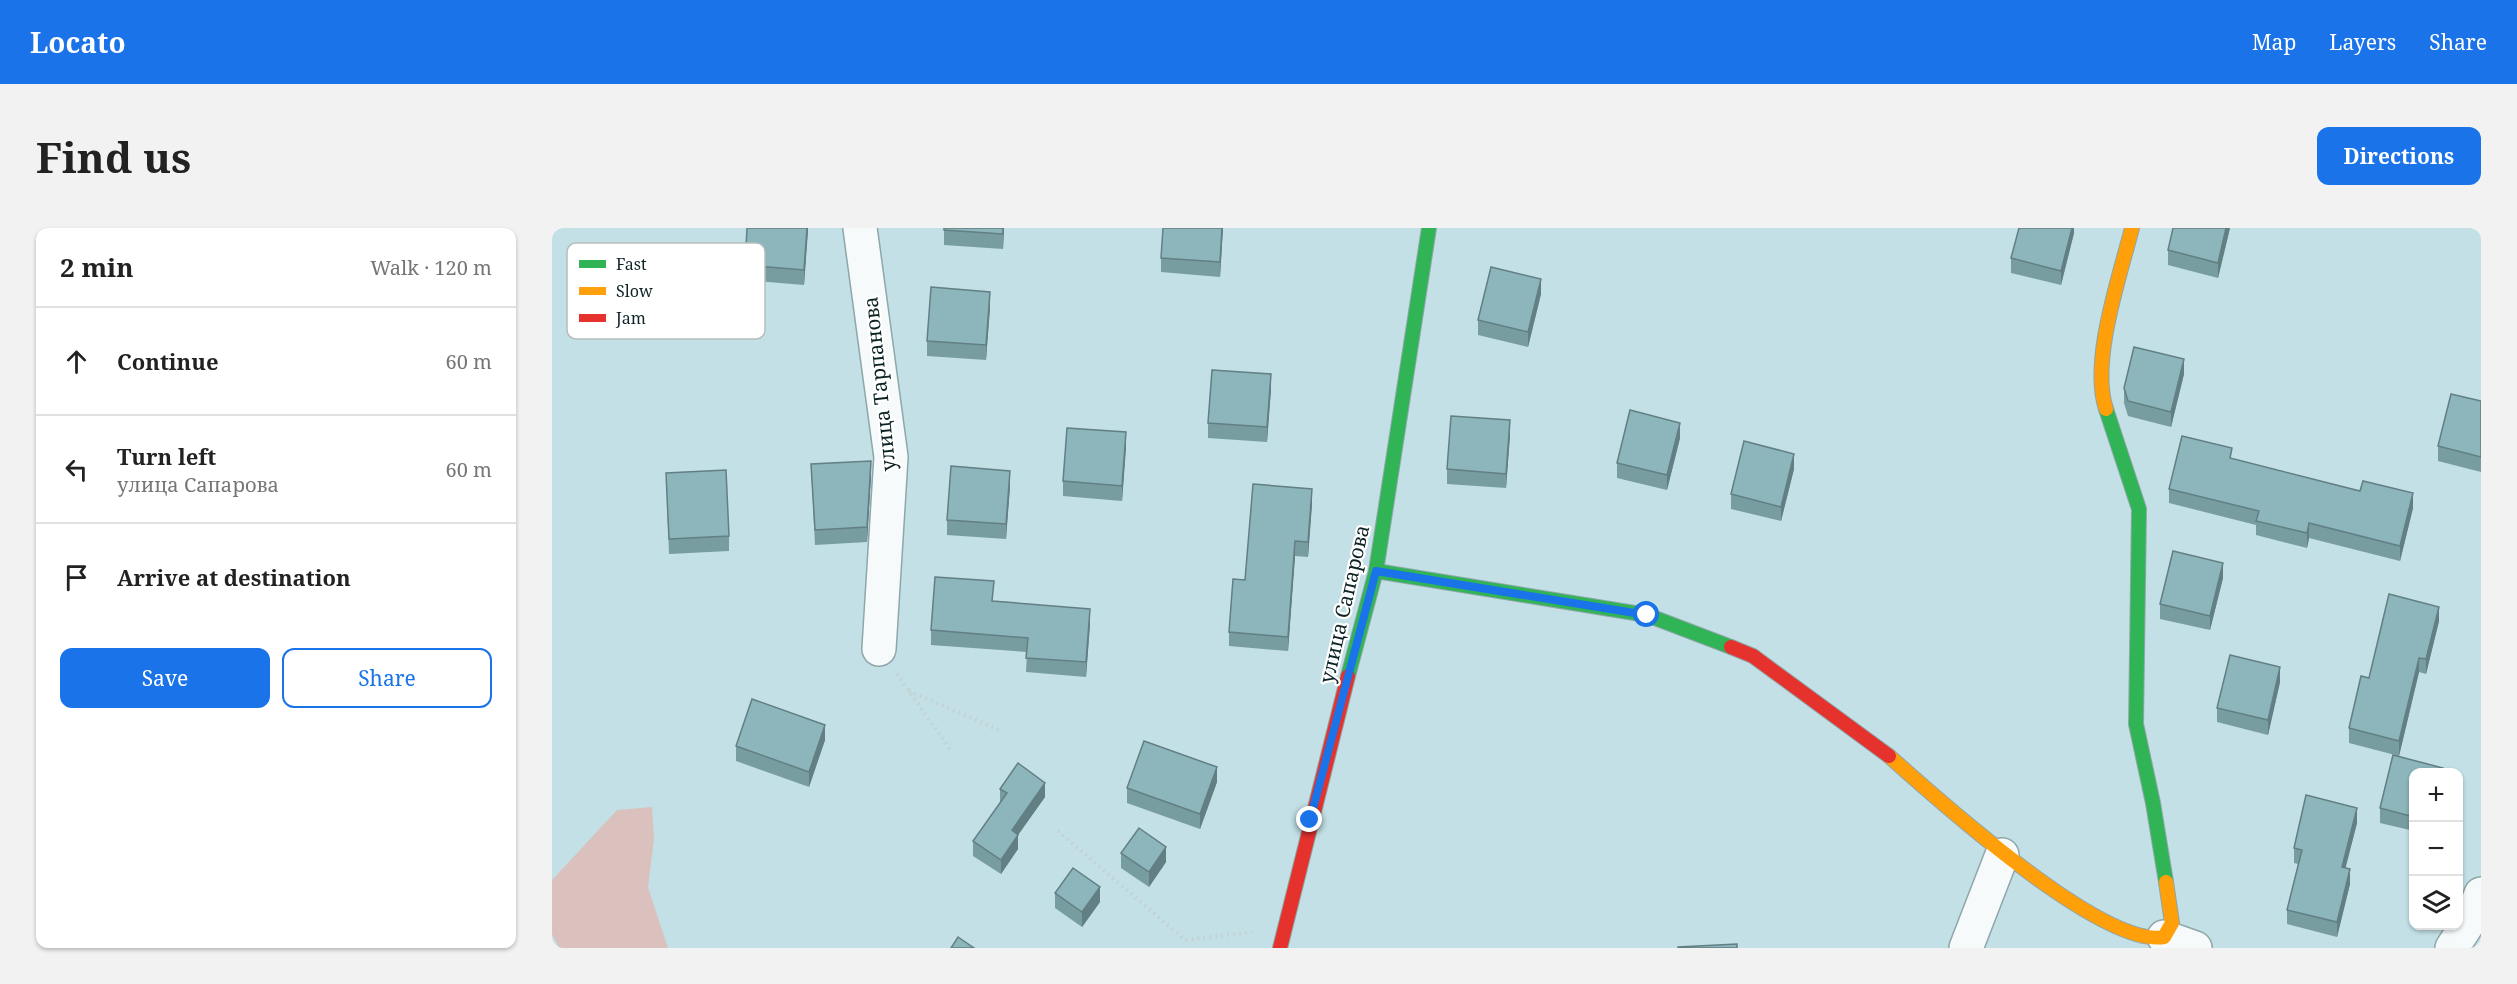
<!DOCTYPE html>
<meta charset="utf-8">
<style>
:root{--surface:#fff;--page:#f2f2f2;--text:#222;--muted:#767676;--line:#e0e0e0;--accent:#1a73e8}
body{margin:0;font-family:"Noto Serif",serif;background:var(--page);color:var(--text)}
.controls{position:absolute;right:18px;bottom:18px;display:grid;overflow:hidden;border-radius:12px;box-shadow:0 2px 4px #0004}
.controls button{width:54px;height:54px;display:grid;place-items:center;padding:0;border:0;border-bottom:2px solid var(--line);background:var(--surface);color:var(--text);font:30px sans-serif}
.stop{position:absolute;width:18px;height:18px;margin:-14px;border:4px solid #1a73e8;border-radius:50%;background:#fff}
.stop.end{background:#1a73e8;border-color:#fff;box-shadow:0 2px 6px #0008}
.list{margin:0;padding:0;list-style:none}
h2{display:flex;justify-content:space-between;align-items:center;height:78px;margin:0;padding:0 24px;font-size:26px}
h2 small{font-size:20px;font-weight:400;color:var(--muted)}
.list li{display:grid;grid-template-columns:39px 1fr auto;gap:18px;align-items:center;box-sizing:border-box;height:108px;padding:0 24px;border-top:2px solid var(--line)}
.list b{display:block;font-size:22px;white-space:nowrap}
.list p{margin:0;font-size:20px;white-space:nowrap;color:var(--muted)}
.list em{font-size:20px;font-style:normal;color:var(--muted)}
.actions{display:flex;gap:12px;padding:18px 24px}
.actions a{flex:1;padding:14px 0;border:2px solid var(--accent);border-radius:12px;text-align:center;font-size:21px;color:var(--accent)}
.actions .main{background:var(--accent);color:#fff}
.icon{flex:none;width:33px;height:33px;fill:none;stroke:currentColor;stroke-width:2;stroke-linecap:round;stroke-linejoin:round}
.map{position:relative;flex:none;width:1929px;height:720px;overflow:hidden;border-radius:12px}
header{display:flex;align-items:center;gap:36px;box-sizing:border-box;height:84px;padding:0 30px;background:var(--accent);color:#fff}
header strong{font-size:28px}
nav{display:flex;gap:33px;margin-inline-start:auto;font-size:21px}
.intro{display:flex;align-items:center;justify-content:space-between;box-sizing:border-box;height:144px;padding:0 36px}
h1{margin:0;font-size:42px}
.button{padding:15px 27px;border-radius:12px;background:var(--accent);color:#fff;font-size:21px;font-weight:700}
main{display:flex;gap:36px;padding:0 36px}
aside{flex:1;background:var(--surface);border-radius:12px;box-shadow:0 2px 4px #0004}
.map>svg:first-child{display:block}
.green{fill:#dbc1be}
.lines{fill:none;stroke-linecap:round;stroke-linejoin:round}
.street-casing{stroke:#8fa6aa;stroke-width:36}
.fast-casing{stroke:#8fa6aa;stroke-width:16}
.slow-casing{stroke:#8fa6aa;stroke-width:16}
.jam-casing{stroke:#8fa6aa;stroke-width:16}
.path{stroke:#c6cfd0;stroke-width:4;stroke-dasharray:1.5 4.5;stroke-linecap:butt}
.street{stroke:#f6fafb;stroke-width:33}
.fast{stroke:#30b455;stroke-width:14}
.slow{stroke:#ff9f0a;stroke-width:14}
.jam{stroke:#e5322d;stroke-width:14}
.wall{fill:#789da1}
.shaded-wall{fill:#627f83}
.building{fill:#8cb6bb;stroke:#627f83;stroke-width:1.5}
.route{stroke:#1a73e8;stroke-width:8}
.labels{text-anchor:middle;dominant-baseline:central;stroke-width:4.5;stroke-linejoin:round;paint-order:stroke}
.street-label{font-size:20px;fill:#0d2326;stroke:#fff}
.key{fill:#fff;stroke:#b6bdbe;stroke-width:1.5}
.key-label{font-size:16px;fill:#0d2326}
</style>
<header>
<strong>Locato</strong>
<nav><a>Map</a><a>Layers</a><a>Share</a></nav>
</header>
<div class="intro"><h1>Find us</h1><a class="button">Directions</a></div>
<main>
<aside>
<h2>2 min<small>Walk · 120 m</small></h2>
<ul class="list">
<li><svg class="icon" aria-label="ahead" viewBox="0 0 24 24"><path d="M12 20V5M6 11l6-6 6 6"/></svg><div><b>Continue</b></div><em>60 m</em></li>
<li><svg class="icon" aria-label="left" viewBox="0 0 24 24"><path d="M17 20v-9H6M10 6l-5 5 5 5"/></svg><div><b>Turn left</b><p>улица Сапарова</p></div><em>60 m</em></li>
<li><svg class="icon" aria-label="arrive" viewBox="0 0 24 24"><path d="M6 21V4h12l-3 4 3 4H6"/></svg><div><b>Arrive at destination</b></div></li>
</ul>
<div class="actions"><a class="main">Save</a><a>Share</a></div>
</aside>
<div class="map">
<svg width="1929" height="720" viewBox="0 0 1929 720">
<rect width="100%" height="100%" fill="#c2e0e5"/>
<path class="green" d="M 100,579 L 102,611 L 96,659 L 116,720 L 7,720 L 0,706 L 0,652 L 65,582 Z"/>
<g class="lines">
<g class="street-casing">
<g id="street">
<path d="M 308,0 L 339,229 L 327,421"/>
<path d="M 1612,709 L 1643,720"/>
<path d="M 1414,720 L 1450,627"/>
<path d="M 1900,720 L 1920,689 L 1929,666"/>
</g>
</g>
<g class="fast-casing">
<g id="fast">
<path d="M 1554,181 L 1587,281 L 1584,496 L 1601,575 L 1614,654"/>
<path d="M 824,343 L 1095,387 L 1179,419"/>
<path d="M 796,448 L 824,343 L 877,0"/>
</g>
</g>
<g class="slow-casing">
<g id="slow">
<path d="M 1554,181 C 1538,133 1568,48 1580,0"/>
<path d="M 1337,528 C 1384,570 1550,720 1612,709 L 1620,695 L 1614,654"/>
</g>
</g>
<g class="jam-casing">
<g id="jam">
<path d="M 1179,419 L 1201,428 L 1337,528"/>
<path d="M 728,720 L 796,448"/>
</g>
</g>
<g class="path">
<path d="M 345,446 L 400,524"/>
<path d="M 357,463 L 449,503"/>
<path d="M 506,603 L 633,712 L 700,704"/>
</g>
<use href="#street" class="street"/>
<use href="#fast" class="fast"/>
<use href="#slow" class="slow"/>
<use href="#jam" class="jam"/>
</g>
<g class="wall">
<path d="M 256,0 L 252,57 L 193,52 L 193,37 Z"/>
<path d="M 392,0 L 452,0 L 451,21 L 392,17 Z"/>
<path d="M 671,0 L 668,49 L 609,44 L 609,30 Z"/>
<path d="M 1522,0 L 1522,5 L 1509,57 L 1459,45 L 1459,30 Z"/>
<path d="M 1678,0 L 1666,50 L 1616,37 L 1616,22 Z"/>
<path d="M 989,66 L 976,119 L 926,107 L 926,92 Z"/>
<path d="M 438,79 L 434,132 L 375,128 L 375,113 Z"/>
<path d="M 1632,146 L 1619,199 L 1576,188 L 1572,175 L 1572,160 Z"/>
<path d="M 719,161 L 715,214 L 656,210 L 656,195 Z"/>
<path d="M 1929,173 L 1929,244 L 1886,233 L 1886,218 Z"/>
<path d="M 958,207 L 954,260 L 895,256 L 895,241 Z"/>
<path d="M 1128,210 L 1115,262 L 1065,250 L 1065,235 Z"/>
<path d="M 574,219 L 570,273 L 511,268 L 511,253 Z"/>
<path d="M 1680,231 L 1861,280 L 1848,333 L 1757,310 L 1755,320 L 1704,307 L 1704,297 L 1617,275 L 1617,261 Z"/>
<path d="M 259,236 L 319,248 L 315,314 L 263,317 Z"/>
<path d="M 1242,241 L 1229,293 L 1179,281 L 1179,266 Z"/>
<path d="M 114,245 L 177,308 L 177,323 L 117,326 Z"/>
<path d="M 458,258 L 454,311 L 395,307 L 395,292 Z"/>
<path d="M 760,276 L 756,329 L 743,328 L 736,423 L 677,418 L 677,404 L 693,352 Z"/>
<path d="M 1671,350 L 1658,402 L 1608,391 L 1608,376 Z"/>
<path d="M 441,373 L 538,396 L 534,449 L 474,444 L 475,424 L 379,417 L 379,402 Z"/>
<path d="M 1887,393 L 1874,446 L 1867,444 L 1847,528 L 1797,515 L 1797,500 L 1817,450 Z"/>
<path d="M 1728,454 L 1716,507 L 1665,494 L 1665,480 Z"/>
<path d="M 273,512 L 257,559 L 184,533 L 184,518 Z"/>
<path d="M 1841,527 L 1891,540 L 1891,544 L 1862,544 L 1862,603 L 1828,595 L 1828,580 Z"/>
<path d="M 665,554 L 648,601 L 575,575 L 575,560 Z"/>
<path d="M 448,561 L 493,569 L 466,607 L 466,621 L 449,646 L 421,628 L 421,613 L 448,575 Z"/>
<path d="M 1805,595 L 1793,640 L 1798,656 L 1785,709 L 1735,696 L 1735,682 L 1746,636 L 1742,635 L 1742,620 Z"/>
<path d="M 569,625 L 614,634 L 597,659 L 569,640 Z"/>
<path d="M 503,665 L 548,674 L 530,699 L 503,680 Z"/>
</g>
<g class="shaded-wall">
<path d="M 255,0 L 256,0 L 256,3 L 252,57 L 252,42 Z"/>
<path d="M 451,0 L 452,0 L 451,21 Z"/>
<path d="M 670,0 L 671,0 L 668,49 L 668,34 Z"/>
<path d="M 1520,0 L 1522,0 L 1522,5 L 1509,57 L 1509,43 Z"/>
<path d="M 1674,0 L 1678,0 L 1666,50 L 1666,35 Z"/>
<path d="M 989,51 L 989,66 L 976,119 L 976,104 Z"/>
<path d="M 438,64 L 438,79 L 434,132 L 434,117 Z"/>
<path d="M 1632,131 L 1632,146 L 1619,199 L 1619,184 Z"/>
<path d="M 719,146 L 719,161 L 715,214 L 715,199 Z"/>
<path d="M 958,192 L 958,207 L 954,260 L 954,246 Z"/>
<path d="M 1128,195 L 1128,210 L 1115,262 L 1115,247 Z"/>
<path d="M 574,204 L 574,219 L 570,273 L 570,258 Z"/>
<path d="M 1242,226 L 1242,241 L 1229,293 L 1229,279 Z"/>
<path d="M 319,233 L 319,248 L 315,314 L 315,299 Z"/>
<path d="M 458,243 L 458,258 L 454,311 L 454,296 Z"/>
<path d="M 760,261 L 760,276 L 756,329 L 756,314 Z"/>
<path d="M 1861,265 L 1861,280 L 1848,333 L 1848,318 Z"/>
<path d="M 1757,295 L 1757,310 L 1755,320 L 1755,305 Z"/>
<path d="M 743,313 L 743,328 L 736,423 L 736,409 Z"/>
<path d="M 1671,335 L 1671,350 L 1658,402 L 1658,388 Z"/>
<path d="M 1887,379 L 1887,393 L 1874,446 L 1874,431 Z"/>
<path d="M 538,381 L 538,396 L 534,449 L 534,434 Z"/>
<path d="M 1867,430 L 1867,444 L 1847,528 L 1847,513 Z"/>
<path d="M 1728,439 L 1728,454 L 1716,507 L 1716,492 Z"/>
<path d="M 273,497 L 273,512 L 257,559 L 257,544 Z"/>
<path d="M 665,539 L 665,554 L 648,601 L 648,586 Z"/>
<path d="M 493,555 L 493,569 L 466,607 L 466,621 L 449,646 L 449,632 L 460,602 Z"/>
<path d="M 1805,580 L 1805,595 L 1790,654 L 1790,639 Z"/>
<path d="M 614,619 L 614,634 L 597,659 L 597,644 Z"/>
<path d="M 1798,641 L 1798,656 L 1785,709 L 1785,694 Z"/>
<path d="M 548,659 L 548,674 L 530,699 L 530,684 Z"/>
</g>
<g class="building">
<path d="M 195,0 L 255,0 L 252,42 L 193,37 Z"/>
<path d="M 392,0 L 451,0 L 451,6 L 392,2 Z"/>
<path d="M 611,0 L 670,0 L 668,34 L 609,30 Z"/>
<path d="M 1467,0 L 1520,0 L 1509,43 L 1459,30 Z"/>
<path d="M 1621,0 L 1674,0 L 1666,35 L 1616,22 Z"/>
<path d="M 939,39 L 989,51 L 976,104 L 926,92 Z"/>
<path d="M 379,59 L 438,64 L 434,117 L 375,113 Z"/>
<path d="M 1582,119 L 1632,131 L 1619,184 L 1576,173 L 1572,160 Z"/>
<path d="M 660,142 L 719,146 L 715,199 L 656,195 Z"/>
<path d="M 1899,166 L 1929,173 L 1929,229 L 1886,218 Z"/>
<path d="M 1078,182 L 1128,195 L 1115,247 L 1065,235 Z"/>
<path d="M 899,188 L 958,192 L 954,246 L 895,241 Z"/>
<path d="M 515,200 L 574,204 L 570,258 L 511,253 Z"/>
<path d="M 1630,208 L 1680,220 L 1678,230 L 1808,263 L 1811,253 L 1861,265 L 1848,318 L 1757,295 L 1755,305 L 1704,293 L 1707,283 L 1617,261 Z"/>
<path d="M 1192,213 L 1242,226 L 1229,279 L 1179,266 Z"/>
<path d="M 319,233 L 315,299 L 263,302 L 259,236 Z"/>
<path d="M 399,238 L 458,243 L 454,296 L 395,292 Z"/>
<path d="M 174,242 L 177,308 L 117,311 L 114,245 Z"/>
<path d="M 701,256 L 760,261 L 756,314 L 743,313 L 736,409 L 677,404 L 681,351 L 693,352 Z"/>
<path d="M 1621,323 L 1671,335 L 1658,388 L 1608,376 Z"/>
<path d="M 383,349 L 442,353 L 440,373 L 538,381 L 534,434 L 474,430 L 476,410 L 379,402 Z"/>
<path d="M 1837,366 L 1887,379 L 1874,431 L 1867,430 L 1847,513 L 1797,500 L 1809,448 L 1817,450 Z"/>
<path d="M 1678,427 L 1728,439 L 1716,492 L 1665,480 Z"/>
<path d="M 200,471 L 273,497 L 257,544 L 184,518 Z"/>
<path d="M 592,513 L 665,539 L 648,586 L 575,560 Z"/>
<path d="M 1841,527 L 1891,540 L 1890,544 L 1862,544 L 1862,589 L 1828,580 Z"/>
<path d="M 466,535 L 493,555 L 460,602 L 466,607 L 449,632 L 421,613 L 455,565 L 448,561 Z"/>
<path d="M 1754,567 L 1805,580 L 1790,639 L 1798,641 L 1785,694 L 1735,682 L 1750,622 L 1742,620 Z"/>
<path d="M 587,600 L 614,619 L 597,644 L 569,625 Z"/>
<path d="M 521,640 L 548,659 L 530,684 L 503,665 Z"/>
<path d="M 406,709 L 422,720 L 399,720 Z"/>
<path d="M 1185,716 L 1185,720 L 1126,720 L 1126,719 Z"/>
</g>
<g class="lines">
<path class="route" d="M 758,592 L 824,343 L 1095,387"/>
</g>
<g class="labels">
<g class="street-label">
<text transform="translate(327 156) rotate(-96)">улица Тарпанова</text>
<text transform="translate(792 376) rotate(-77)">улица Сапарова</text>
</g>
</g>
<rect x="15" y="15" width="198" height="96" rx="9" class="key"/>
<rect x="27" y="32" width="27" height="8" fill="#30b455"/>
<rect x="27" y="59" width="27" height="8" fill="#ff9f0a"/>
<rect x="27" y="86" width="27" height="8" fill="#e5322d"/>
<g class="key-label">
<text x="64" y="42">Fast</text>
<text x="64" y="69">Slow</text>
<text x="64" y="96">Jam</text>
</g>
</svg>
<div class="controls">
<button>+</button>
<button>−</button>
<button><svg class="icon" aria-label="layers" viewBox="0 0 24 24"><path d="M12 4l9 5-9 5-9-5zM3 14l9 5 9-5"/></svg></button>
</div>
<div class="stop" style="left:1095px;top:387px"></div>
<div class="stop end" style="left:758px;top:592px"></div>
</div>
</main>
